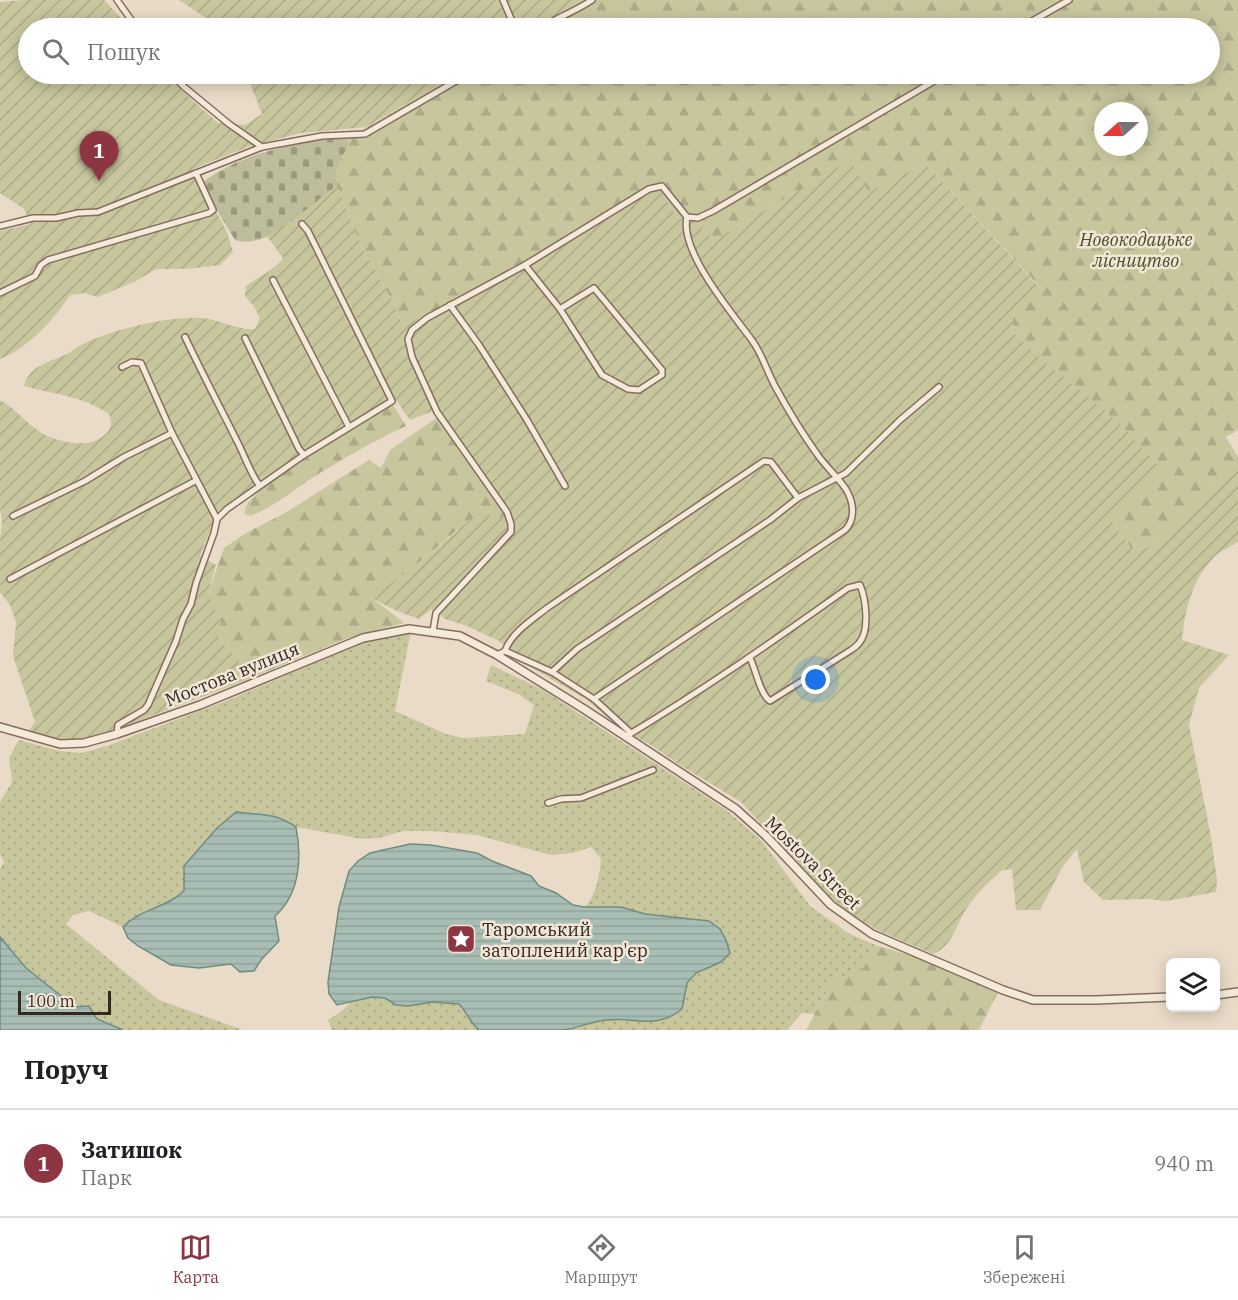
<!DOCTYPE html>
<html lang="uk">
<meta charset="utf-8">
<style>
:root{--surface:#fff;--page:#f2f2f2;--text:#202124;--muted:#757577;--line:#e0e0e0;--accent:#8d3541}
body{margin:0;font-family:"IBM Plex Serif",serif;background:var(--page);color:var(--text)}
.controls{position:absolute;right:18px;bottom:18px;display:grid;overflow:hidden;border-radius:9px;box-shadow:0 3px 15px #0003}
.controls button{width:54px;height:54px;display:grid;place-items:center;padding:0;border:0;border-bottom:2px solid var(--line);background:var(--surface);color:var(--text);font:30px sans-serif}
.compass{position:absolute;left:1094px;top:102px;width:54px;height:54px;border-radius:50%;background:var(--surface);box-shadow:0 3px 15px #0003;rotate:249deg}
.scale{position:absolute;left:18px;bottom:15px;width:93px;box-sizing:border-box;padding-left:6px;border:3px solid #362821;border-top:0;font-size:16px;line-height:21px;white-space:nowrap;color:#362821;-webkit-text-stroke:4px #f2e6d7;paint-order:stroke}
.you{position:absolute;left:816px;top:680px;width:21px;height:21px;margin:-15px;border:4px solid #fff;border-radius:50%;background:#1a73e8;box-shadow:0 0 0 9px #1a73e833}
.badge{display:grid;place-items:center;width:39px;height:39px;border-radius:50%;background:var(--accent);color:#fff;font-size:20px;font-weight:700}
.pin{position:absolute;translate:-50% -50px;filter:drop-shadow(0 2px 3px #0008)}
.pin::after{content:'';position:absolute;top:32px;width:21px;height:18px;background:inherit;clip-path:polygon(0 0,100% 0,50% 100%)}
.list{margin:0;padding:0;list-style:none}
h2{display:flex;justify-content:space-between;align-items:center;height:78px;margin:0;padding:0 24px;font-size:26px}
h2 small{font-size:20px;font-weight:400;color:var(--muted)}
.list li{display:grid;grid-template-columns:39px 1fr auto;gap:18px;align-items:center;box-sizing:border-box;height:108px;padding:0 24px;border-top:2px solid var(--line)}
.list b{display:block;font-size:22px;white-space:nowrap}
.list p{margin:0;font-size:20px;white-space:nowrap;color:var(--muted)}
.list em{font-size:20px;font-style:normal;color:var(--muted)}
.icon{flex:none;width:33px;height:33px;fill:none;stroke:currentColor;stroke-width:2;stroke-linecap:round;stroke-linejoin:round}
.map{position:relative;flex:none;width:1238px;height:1030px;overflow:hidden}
.search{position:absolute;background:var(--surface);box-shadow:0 3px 15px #0003;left:18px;right:18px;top:18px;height:66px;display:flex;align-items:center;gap:15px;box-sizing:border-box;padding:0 21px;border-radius:33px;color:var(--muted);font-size:22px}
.sheet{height:186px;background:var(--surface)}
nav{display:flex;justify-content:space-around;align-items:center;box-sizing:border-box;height:84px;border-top:2px solid var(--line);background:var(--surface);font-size:16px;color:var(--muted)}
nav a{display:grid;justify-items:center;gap:3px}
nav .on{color:var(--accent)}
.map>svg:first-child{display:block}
.grass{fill:url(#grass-dots)}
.forest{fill:url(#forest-firs);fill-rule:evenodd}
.cemetery{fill:url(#cemetery-stones)}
.garden{fill:url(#garden-furrows)}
.water{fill:url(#water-rules);stroke:#708c81;stroke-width:1.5}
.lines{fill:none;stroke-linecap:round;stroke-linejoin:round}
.minor-casing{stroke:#846d5f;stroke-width:8}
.tertiary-casing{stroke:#846d5f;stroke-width:10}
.minor{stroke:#f5eada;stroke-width:5}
.tertiary{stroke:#f5eada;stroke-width:7}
.labels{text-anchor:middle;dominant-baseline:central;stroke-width:5;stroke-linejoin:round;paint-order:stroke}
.park-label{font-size:18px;font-style:italic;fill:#4c5029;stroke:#f2e6d7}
.street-label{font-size:18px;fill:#362821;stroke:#f2e6d7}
.poi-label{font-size:18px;fill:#362821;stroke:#f2e6d7;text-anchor:start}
</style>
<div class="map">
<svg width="1238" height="1030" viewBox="0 0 1238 1030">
<defs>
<pattern id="grass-dots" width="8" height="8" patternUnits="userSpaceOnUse" patternTransform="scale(1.5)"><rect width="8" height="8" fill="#c7c69d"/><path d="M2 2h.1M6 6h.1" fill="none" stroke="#acaa87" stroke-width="1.8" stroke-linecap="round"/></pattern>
<pattern id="forest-firs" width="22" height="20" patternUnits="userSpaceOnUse" patternTransform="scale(1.5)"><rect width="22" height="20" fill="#c7c69d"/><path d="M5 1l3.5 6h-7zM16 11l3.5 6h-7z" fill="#acaa87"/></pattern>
<pattern id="cemetery-stones" width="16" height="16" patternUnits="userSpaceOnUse" patternTransform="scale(1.5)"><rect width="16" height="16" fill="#bdbc9b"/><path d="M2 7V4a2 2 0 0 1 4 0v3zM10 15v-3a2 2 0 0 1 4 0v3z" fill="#9a997e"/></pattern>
<pattern id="garden-furrows" width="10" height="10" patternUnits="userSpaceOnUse" patternTransform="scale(1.5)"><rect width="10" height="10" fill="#c7c69d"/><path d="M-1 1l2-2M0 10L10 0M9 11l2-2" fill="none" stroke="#acaa87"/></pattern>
<pattern id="water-rules" width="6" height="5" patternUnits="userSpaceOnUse" patternTransform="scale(1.5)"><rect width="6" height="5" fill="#a8beb5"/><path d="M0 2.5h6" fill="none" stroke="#91a39b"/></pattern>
</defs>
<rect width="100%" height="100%" fill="#eadbc8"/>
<g class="grass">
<path d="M 411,631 L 395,711 L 446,734 L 463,738 L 525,734 L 534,705 L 518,694 L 486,681 L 491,665 L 543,690 L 725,809 L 761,840 L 810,906 L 848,933 L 875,945 L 861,973 L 833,980 L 815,1014 L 802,1013 L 787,1030 L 564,1030 L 581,1024 L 607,1020 L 647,1021 L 682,1009 C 688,974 688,976 720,962 L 645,914 L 621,907 L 584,907 C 596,898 600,873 601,859 L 591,847 L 572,853 L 551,855 L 477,835 L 432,831 L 403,831 L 379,838 L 362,839 L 296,827 L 285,820 L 260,813 L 236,812 L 217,828 L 184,866 L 184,891 C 166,908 140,909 123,927 L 89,911 L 73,915 L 66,924 L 159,1000 L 243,1030 L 123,1030 L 97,1019 L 84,1006 L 75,1007 L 26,968 L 0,937 L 0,869 L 4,862 L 0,854 L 0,802 L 12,782 L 9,758 L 19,740 L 59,751 L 81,753 L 107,746 L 231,699 L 372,639 Z"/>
<path d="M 372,997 L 385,998 L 396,1005 L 433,1002 L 459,1004 C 467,1012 470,1023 479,1030 L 332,1030 L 328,1020 L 341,1012 L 350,1003 Z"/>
</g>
<g class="forest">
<path d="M 584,0 L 1238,0 L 1238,430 L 1226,437 L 1238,457 C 1216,482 1177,539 1145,548 C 1141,549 1136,548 1131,548 L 1111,520 L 1034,353 L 1012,331 L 1014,310 L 1039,286 L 925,163 L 869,192 L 849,161 L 713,241 L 697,220 L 677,218 L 654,183 L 522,266 L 403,326 L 391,299 L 361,245 L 337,186 L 334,174 L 337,164 L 349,146 L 347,139 L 457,74 L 1210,74 L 1210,28 L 534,28 ZM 1103,111 L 1139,111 L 1139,147 L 1103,147 Z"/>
<path d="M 392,403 L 406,426 C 372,442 340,460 309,480 C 290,493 272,508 250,516 L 244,513 L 248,502 L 261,490 L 304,458 Z"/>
<path d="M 442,414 L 509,509 L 501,518 L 457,530 L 417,564 L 372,598 L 404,623 L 348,638 L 226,688 L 241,663 L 218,637 L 208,594 L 224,548 L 246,533 L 285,513 L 369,460 L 381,468 L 390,450 Z"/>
<path d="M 875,945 L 913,956 L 998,992 L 979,1030 L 806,1030 L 833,980 L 861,973 Z"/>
</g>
<path class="cemetery" d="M 319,139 L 347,139 L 349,146 C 339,161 333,167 337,186 C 311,204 268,251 235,240 L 218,212 L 203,182 C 237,156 278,148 319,139 Z"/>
<g class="garden">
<path d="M 25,0 L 104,0 L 130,28 L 28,28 L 28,74 L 163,74 L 218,123 L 245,125 L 262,114 L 248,78 L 256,74 L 457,74 L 366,127 L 301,133 L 250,146 L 193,169 L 227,232 L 233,252 L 220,265 L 187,269 L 156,269 L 134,282 L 98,297 L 84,293 L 70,295 C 54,320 28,348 0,359 L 0,231 L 31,224 L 24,209 L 0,193 L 0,2 Z"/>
<path d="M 179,0 L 584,0 L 534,28 L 228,28 L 204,17 Z"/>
<path d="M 850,160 L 869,192 L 925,163 L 1039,287 L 1014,310 L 1012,331 L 1034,353 L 1116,420 L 1161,469 L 1111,520 L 1131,548 C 1136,548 1141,549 1145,548 C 1176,539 1216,482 1238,457 L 1238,542 C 1230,547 1220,551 1214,557 C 1192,580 1185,610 1182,640 L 1229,655 L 1199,688 L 1189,725 L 1211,837 L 1217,880 L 1216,892 L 1166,901 L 1149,899 L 1103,900 L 1084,882 L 1077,849 L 1063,866 L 1040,910 L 1016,910 L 1012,869 L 1002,870 C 990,881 978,892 969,905 C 956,922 955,945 933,954 L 877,930 L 850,913 L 824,892 L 741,802 L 680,765 L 654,747 L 619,727 L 587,700 L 519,660 L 499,641 L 467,626 L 445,619 L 432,609 L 419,619 L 397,611 L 371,598 L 417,564 L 479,513 L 501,518 L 509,509 L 438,409 L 410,420 L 394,397 L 296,457 L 218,511 L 200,556 L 216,565 L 208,594 L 221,622 L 218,637 L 241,663 L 226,688 L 87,740 L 63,741 L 27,733 L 35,722 L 13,656 L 16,622 L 10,605 L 0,592 L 0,541 L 2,521 L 0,509 L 0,400 C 15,408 26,423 40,432 C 56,442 86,449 102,437 C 112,430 112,425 109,414 C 81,395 55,395 24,386 C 29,366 49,362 65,355 C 72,352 78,346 85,343 C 115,329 169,316 202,318 C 220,319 238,331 255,329 L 260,318 L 253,305 L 245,296 L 246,286 C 258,277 275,270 283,258 L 267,236 C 294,222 313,203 337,186 L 361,245 L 391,299 L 403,326 L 522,266 L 655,183 L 677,218 L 697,220 L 713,241 Z"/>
</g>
<g class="water">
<path d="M 236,812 C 260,815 274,812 296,827 C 302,858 300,894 275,916 L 279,941 L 261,960 L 254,971 L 240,972 L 231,964 L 199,968 L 171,965 L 138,946 L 128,938 L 123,927 C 140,909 166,908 184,891 L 184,866 L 217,828 Z"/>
<path d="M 410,844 L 431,845 L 477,853 L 492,861 L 531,876 L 539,886 L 556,893 L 573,905 L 584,907 L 621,907 L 645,914 L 709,921 L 720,929 L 726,940 L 730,953 L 721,962 L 696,973 L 687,983 L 682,1009 C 656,1030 637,1017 607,1020 C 591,1021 577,1029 562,1030 C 535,1030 506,1030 479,1030 C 470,1023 467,1012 459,1004 L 433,1002 L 408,1006 L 396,1005 L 385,998 L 372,997 L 337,1005 L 329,994 L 328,982 L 339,907 L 349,871 L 358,861 L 370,853 Z"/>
<path d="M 0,937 L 26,968 L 75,1007 L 89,1006 L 97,1019 L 123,1030 L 0,1030 Z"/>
</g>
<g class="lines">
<g class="minor-casing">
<g id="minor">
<path d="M 117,0 L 137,28"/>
<path d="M 503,0 L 515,28"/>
<path d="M 541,28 C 558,17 576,11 592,0"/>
<path d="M 1020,28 L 1069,0"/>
<path d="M 171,74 L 183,86 L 229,124 L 262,147"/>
<path d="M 0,226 L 33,218 L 56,218 L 78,213 L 98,212 L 262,147 L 322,136 L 365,134 L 468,74"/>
<path d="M 525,265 L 560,309 L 602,375 L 628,389 L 639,390 L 662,375 L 662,370 L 594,288 L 560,309"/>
<path d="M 273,280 L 349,427"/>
<path d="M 0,293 L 35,276 L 41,265 L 48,260 L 209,213 L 213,210 L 196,173"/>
<path d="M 450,305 L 479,345 L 527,420 L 565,486"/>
<path d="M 185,337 C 202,373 220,407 238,443 C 245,457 250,472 259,485"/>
<path d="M 245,338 L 299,449 L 304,455"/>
<path d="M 122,367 L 132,362 L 141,363 L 172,433 L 217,519"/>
<path d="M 13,516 L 85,481 L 124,457 L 172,433"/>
<path d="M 10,579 L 195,481"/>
<path d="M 433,631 L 436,613 L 511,532 L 511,524 L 507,512 L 437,412 L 412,357 L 408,339 L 412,330 L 427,318 L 525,265 L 649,189 L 662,186 L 687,217 L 698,218 L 713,211 L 946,74"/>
<path d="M 505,651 L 552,672 L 594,699 L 631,733"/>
<path d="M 497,655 L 505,651 C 511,633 532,620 547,608 L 764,461 L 771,462 L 798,498"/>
<path d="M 552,672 L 577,649 L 770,520 L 798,498 L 846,473 L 900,420 L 939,387"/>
<path d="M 594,699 L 845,530 C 855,520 854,505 848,493 C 844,483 824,465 817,454 C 802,433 788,410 776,388 C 767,372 762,353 751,339 C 732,313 679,251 687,217"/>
<path d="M 117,734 L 118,725 L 144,710 L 148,705 L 176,641 L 183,619 L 191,604 L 196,583 L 214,533 L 217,519 L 227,509 L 304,455 L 392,401 L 308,231 L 302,224"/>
<path d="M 625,737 C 702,691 775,640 848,588 L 860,585 C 866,599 870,631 859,643 C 857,646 854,648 851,650 L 770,701 C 760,694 756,670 750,658"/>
<path d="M 548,803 L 561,799 L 581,798 L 653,770"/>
</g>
</g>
<g class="tertiary-casing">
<g id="tertiary">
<path d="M 0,727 L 60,744 L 84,743 L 117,734 L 200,705 L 363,638 L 409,629 L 460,636 L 497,655 L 584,709 L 736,809 L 766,836 L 831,905 L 872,934 L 1003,990 L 1033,1000 L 1096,1000 L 1170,997"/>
<path d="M 1216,995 L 1238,992"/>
</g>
</g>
<use href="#minor" class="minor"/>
<use href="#tertiary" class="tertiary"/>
</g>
<defs>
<g id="sight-square" transform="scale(1.5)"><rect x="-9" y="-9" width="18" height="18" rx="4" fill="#8d3541" stroke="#f2e6d7"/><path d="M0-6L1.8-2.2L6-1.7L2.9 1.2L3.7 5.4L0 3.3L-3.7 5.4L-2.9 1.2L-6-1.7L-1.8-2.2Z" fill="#fff"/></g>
</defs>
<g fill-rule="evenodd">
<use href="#sight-square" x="461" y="939"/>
</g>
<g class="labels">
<g class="park-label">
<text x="1136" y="239">Новокодацьке<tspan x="1136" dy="21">лісництво</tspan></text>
</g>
<g class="street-label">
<text transform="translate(232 674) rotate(-22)">Мостова вулиця</text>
<text transform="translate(813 863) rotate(44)">Mostova Street</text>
</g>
<g class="poi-label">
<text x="482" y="929">Таромський<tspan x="482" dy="21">затоплений кар'єр</tspan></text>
</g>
</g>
</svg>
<div class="controls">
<button><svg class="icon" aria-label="layers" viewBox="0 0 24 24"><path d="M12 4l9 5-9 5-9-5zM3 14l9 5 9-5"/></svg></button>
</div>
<svg class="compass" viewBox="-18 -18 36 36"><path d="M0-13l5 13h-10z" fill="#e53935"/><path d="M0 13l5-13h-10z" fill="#757577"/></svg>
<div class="scale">100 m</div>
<div class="you"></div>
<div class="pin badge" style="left:99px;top:181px">1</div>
<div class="search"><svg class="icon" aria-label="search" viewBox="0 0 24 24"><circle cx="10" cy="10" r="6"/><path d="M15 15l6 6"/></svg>Пошук</div>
</div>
<section class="sheet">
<h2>Поруч<small></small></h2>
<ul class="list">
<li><span class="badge">1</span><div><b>Затишок</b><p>Парк</p></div><em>940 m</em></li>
</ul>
</section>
<nav>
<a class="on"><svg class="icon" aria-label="map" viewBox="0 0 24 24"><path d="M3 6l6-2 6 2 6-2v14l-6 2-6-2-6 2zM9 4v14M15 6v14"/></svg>Карта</a>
<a><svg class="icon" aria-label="directions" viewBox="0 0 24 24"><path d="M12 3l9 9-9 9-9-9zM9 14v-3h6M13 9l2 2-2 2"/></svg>Маршрут</a>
<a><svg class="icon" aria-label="saved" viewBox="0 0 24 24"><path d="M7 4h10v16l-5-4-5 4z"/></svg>Збережені</a>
</nav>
